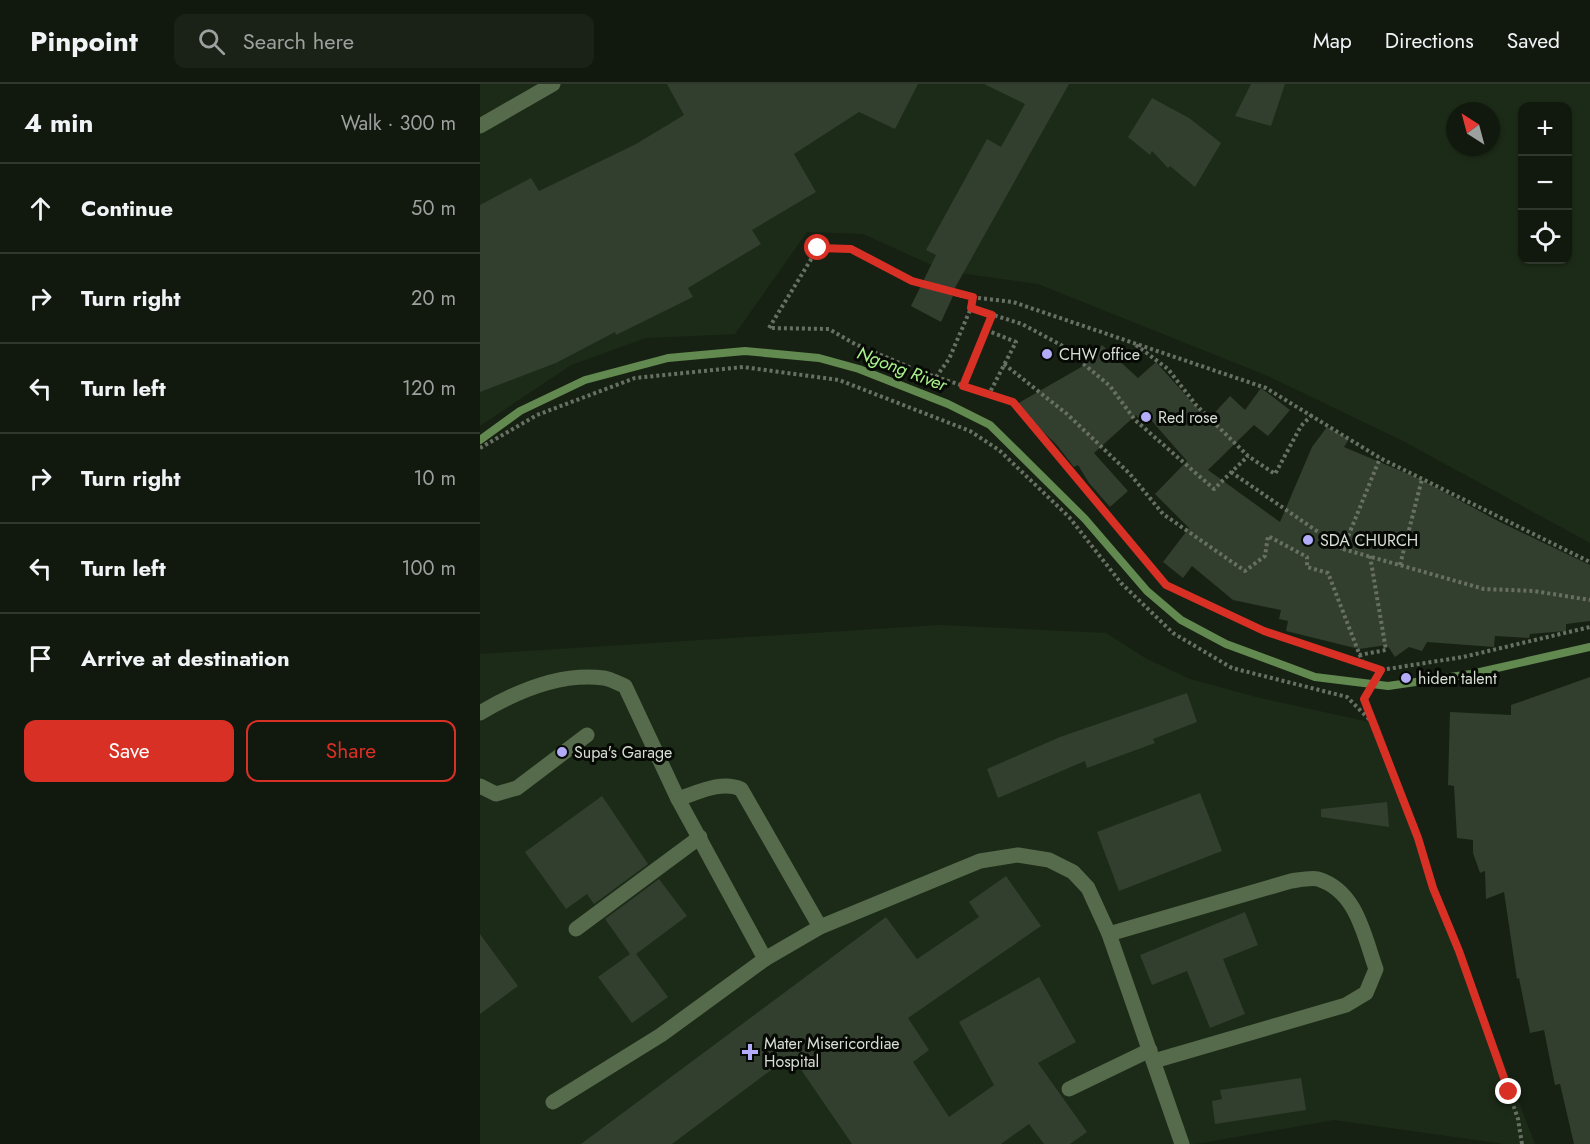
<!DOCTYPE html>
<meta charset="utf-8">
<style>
:root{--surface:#11190e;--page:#1a2217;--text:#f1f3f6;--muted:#9ca09e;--line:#30382e;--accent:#d93025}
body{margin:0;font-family:Jost,sans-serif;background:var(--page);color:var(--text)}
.controls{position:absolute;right:18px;top:18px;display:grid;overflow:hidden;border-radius:12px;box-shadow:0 2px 4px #0004}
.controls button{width:54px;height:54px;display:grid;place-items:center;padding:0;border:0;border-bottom:2px solid var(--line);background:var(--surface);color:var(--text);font:30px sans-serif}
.compass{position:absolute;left:966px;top:18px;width:54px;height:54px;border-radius:50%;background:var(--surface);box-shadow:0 2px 4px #0004;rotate:324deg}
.stop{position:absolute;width:18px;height:18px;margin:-14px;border:4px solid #d93025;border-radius:50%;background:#fff}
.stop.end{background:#d93025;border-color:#fff;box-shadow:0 2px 6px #0008}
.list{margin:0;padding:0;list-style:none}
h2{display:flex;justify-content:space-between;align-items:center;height:78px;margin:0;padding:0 24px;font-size:26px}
h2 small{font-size:20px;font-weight:400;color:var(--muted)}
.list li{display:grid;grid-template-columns:39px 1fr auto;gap:18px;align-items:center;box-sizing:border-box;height:90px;padding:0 24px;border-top:2px solid var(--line)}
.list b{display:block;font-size:22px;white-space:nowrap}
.list em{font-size:20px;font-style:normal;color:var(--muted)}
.actions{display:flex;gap:12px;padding:18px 24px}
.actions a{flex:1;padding:14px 0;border:2px solid var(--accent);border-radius:12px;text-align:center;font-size:21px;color:var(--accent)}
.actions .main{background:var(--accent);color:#fff}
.icon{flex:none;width:33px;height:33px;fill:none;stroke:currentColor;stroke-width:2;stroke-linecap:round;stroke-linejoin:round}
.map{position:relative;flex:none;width:1110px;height:1060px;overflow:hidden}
header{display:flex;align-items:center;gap:36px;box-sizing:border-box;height:84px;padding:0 30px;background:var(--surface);border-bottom:2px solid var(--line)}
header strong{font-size:28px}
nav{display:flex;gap:33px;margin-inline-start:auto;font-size:21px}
.search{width:420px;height:54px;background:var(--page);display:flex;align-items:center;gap:15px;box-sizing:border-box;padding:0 21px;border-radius:12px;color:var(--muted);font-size:22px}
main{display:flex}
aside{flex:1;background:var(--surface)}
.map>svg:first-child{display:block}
.built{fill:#1c2b17;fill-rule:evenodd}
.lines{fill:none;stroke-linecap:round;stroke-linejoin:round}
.stream{stroke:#62894f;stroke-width:8}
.building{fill:#323e2e}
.path{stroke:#687064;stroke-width:4;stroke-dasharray:3 3;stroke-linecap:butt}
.minor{stroke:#556b4c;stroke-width:15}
.route{stroke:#d93025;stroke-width:8}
.poi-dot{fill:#b3adf9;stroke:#060904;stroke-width:2}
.labels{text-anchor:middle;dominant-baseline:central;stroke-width:6;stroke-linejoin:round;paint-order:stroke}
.poi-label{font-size:16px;fill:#d8dfd5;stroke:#060904;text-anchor:start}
.water-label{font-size:18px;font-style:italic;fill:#a8f28c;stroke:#060904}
</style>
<header>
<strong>Pinpoint</strong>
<div class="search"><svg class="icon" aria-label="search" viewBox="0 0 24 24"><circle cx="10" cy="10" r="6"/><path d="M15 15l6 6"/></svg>Search here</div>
<nav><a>Map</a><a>Directions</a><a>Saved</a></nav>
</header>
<main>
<aside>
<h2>4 min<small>Walk · 300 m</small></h2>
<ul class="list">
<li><svg class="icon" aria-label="ahead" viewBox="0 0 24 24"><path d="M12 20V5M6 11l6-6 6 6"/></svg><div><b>Continue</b></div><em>50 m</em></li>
<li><svg class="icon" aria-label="right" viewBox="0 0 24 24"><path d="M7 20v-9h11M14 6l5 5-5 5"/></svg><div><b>Turn right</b></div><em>20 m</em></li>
<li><svg class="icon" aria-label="left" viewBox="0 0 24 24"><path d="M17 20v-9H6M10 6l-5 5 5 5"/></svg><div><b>Turn left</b></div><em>120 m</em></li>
<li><svg class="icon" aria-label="right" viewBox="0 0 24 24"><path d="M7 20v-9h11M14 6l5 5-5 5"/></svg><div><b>Turn right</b></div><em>10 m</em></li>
<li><svg class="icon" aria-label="left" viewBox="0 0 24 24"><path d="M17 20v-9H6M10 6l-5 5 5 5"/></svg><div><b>Turn left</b></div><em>100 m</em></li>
<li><svg class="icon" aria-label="arrive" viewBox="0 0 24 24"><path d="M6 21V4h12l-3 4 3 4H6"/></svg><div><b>Arrive at destination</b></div></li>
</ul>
<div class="actions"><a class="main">Save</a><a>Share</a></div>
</aside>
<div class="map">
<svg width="1110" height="1060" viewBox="0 0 1110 1060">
<rect width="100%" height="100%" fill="#172113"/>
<g class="built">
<path d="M 0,0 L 1110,0 L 1110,459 L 923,357 L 788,292 L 558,200 L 465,187 L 383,150 L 327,148 L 255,250 L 166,254 L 91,281 L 0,342 ZM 1042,22 L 1088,22 L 1088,176 L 1042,176 ZM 975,27 L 1011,27 L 1011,63 L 975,63 Z"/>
<path d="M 460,541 L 626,549 L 667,575 L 710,595 L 780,614 L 899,640 L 958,807 L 1055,1060 L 1024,1060 L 854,1036 L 716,1060 L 0,1060 L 0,570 Z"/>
</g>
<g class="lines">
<path class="stream" d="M 0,356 L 40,327 L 105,296 L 188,274 L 265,267 L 339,274 L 379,285 L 468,320 L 510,341 L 605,435 L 667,507 L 701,536 L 746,560 L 835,593 L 908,602 L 991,590 L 1110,563"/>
</g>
<g class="building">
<path d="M 187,0 L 438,0 L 415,45 L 379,28 L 314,70 L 336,108 L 272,146 L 281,160 L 208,204 L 213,213 L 136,251 L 135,248 L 76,279 L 0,308 L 0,121 L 51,94 L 59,107 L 156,60 L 204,31 Z"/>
<path d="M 504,0 L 589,0 L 471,211 L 473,212 L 461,238 L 431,222 L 456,171 L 446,166 L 507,55 L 521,63 L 545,20 Z"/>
<path d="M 771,0 L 805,0 L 791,42 L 755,32 Z"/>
<path d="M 672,14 L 709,34 L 741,59 L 715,103 L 690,82 L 688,84 L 672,67 L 670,71 L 648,53 Z"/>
<path d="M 622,261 L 658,294 L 676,278 L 728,336 L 750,312 L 765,326 L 781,304 L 810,326 L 788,352 L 774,341 L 728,386 L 800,438 L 832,363 L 847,343 L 869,355 L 864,363 L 940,395 L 1018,437 L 1110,481 L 1110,537 L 1086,540 L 1086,547 L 1050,550 L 1049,554 L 1015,552 L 1014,563 L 947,558 L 942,567 L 929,563 L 915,573 L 907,561 L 879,565 L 806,547 L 808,537 L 799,535 L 801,526 L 753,516 L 712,482 L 703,494 L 683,478 L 709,444 L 675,410 L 707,377 L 664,328 L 658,334 L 656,331 L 614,369 L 648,407 L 630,423 L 609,399 L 598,381 L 594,383 L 576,360 L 535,321 L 603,282 Z"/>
<path d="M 1110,593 L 1110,1060 L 1094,1060 L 1080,1000 L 1075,1001 L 1064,946 L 1050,949 L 1039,894 L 1037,895 L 1024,808 L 1006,815 L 1005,787 L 1000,789 L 993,769 L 993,756 L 977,754 L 974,702 L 968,701 L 970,628 L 1031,631 L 1031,621 Z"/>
<path d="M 707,609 L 717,638 L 673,655 L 675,659 L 607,684 L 605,677 L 518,714 L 507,685 L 580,653 Z"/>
<path d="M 720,709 L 742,767 L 639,807 L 617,748 Z"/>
<path d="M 122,712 L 168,780 L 114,820 L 107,810 L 86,825 L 45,768 Z"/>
<path d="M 907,718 L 909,743 L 841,733 L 841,725 Z"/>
<path d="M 526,792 L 561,842 L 428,934 L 449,966 L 433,978 L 469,1033 L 514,1001 L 479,938 L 559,893 L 596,958 L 558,979 L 607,1048 L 590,1060 L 564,1060 L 549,1040 L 521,1060 L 372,1060 L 311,971 L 192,1060 L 101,1060 L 406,833 L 437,875 L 499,833 L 489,818 Z"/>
<path d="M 179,795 L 207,832 L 156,870 L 188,913 L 152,939 L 118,893 L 150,870 L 125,835 Z"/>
<path d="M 765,828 L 778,861 L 743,875 L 765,930 L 730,944 L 707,887 L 672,901 L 660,871 Z"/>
<path d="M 0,850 L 38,902 L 0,930 Z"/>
<path d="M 821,994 L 826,1026 L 735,1040 L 732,1017 L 742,1015 L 740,1006 Z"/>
</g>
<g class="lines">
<g class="path">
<path d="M 493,213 L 491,224 L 542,240 L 581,261 L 630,302 L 655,336 L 734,405 L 768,372"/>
<path d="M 506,246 L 536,258 L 509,310"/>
<path d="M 656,261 L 688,285 L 716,321 L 768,372 L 795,390 L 821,342 L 832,331"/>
<path d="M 524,280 L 587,330 L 650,390 L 683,430 L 765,487 L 785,472 L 788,452 L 827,473 L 827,483 L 848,489 L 884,582"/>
<path d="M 456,293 L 469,275 L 491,224"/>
<path d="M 483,302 L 512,231"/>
<path d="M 0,364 L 57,331 L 155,294 L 263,283 L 359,296 L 490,347 L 519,366 L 589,433 L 641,499 L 693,549 L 752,584 L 867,613 L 891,637"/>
<path d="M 751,388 L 863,465 L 900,374"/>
<path d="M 863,465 L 1004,505 L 1054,507 L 1110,516"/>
<path d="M 920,481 L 942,395"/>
<path d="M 879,571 L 906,566 L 890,472"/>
<path d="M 901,586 L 983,573 L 1110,543"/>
<path d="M 1042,1060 L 1038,1035 L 1001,927 L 953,804 L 938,755 L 883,615 L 901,586 L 784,547 L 686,501 L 533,318 L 441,288 L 375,260 L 349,245 L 289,244 L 338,164 L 371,165 L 432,197 L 482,212 L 533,218 L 786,304 L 900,374 L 1110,478"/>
</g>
<g class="minor">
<path d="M 0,42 L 73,0"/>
<path d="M 0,629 C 35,608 81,588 124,594 C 131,595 139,600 145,602 L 198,715 L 285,875 L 181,951 L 73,1018"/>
<path d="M 0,702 L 16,710 L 37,704 L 107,651"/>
<path d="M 198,715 C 217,709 241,696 261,705 L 340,843"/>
<path d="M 96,845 L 220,753"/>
<path d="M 629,850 L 811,797 C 819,796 831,793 838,795 C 877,807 884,852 896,885 L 886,909 L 866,921 L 674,977"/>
<path d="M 285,875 L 340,843 L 500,777 L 538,771 L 569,776 L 593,788 L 608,804 L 629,850 L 702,1060"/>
<path d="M 589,1005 L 670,966"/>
</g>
</g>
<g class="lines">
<path class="route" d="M 338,164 L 371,165 L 432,197 L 493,213 L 491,224 L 512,231 L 483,302 L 533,318 L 686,501 L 784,547 L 901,586 L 884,615 L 938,754 L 953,804 L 979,867 L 1029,1008"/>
</g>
<g class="poi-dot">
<circle cx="567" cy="270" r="6"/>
<circle cx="666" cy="333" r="6"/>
<circle cx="828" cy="456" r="6"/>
<circle cx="926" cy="594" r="6"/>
<circle cx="82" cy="668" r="6"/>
<path d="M267 959h6v6h6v6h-6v6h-6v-6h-6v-6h6z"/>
</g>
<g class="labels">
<g class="poi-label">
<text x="579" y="270">CHW office</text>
<text x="678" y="333">Red rose</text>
<text x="840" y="456">SDA CHURCH</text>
<text x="938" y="594">hiden talent</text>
<text x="94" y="668">Supa's Garage</text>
<text x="284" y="959">Mater Misericordiae<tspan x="284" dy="18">Hospital</tspan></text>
</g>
<g class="water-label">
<text transform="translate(422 285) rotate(21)">Ngong River</text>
</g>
</g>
</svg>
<div class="controls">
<button>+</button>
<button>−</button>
<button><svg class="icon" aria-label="locate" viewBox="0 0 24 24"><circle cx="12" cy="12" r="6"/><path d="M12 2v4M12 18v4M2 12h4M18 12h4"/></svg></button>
</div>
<svg class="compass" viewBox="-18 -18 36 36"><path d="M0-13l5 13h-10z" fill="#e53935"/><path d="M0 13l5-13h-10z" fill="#9ca09e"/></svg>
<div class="stop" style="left:338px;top:164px"></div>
<div class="stop end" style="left:1029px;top:1008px"></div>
</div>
</main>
